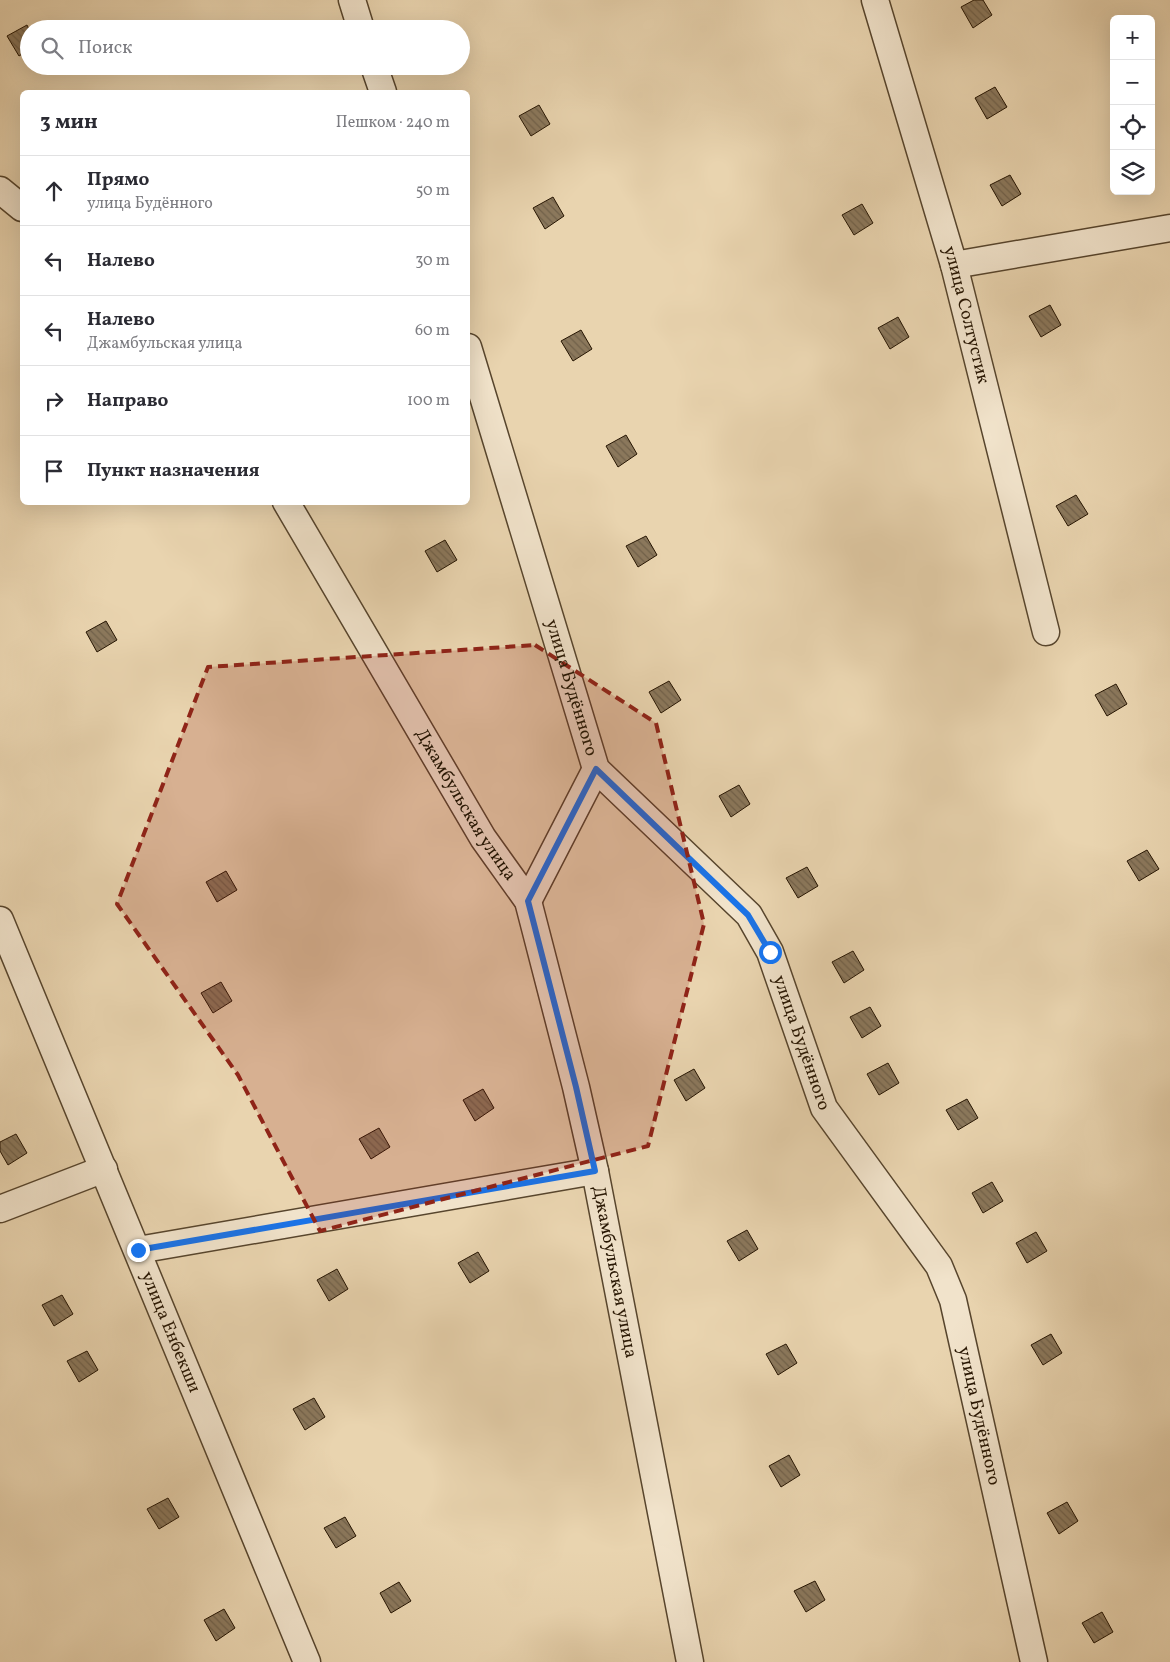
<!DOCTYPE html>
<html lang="ru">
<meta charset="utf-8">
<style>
:root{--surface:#fff;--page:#f2f2f3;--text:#2b2b33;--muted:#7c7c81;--line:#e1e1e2}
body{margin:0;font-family:Vollkorn,serif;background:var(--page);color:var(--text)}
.controls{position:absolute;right:15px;top:15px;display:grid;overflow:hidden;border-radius:8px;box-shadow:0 5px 20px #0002}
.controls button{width:45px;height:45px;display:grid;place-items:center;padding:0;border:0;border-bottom:1px solid var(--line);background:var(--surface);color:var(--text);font:25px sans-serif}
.stop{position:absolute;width:15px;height:15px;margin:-11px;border:4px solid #1a73e8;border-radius:50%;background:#fff}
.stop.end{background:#1a73e8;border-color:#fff;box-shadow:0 1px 5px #0008}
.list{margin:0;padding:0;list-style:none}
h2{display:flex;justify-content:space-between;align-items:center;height:65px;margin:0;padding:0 20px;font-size:21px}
h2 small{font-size:16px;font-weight:400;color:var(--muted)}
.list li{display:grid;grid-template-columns:32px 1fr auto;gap:15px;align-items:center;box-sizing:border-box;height:70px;padding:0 20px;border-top:1px solid var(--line)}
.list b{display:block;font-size:19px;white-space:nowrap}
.list p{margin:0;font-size:16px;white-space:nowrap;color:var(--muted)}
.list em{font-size:16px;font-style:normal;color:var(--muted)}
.icon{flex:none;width:28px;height:28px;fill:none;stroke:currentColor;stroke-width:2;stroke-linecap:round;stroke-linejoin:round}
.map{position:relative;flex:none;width:1170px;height:1662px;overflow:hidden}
.search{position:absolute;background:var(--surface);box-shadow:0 5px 20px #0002;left:20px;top:20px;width:450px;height:55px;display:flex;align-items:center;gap:12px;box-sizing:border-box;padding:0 18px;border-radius:28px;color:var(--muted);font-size:19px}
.panel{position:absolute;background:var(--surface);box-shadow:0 5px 20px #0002;left:20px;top:90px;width:450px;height:415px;border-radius:8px}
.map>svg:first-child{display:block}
.building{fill:url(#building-back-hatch);stroke:#261502}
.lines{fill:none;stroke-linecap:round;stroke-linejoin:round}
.street-casing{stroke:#57452d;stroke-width:29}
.street{stroke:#f1e3cb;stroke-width:26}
.route{stroke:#1a73e8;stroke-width:6}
.marked{fill:#8f2418;fill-opacity:0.2;stroke:#8f2418;stroke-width:4;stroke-dasharray:10 6;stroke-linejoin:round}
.labels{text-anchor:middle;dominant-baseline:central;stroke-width:4.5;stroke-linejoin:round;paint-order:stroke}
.street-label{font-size:18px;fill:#261502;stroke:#f1e3cb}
</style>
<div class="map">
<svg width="1170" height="1662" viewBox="0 0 1170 1662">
<defs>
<pattern id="building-back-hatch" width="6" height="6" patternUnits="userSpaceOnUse" patternTransform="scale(1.25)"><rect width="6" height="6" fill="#8b785c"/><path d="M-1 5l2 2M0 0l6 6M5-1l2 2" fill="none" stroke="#71614a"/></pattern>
</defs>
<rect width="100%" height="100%" fill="#e9d4af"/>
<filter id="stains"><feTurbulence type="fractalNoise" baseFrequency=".004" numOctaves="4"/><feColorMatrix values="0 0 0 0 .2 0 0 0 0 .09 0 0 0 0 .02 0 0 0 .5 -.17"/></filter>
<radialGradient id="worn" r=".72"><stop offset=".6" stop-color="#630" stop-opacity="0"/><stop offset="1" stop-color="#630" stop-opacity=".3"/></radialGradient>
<g class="building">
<path d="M 974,0 L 983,0 L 992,15 L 973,28 L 961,7 Z"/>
<path d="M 27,25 L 29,29 L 29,50 L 19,56 L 7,36 Z"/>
<path d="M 995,87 L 1007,107 L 987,119 L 975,98 Z"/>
<path d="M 539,105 L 550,124 L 531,136 L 519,116 Z"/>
<path d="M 1010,175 L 1021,194 L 1002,206 L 990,185 Z"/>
<path d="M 553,197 L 564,216 L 545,229 L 533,208 Z"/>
<path d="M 862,204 L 873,223 L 854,235 L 842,215 Z"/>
<path d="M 1050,305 L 1061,325 L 1041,337 L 1029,316 Z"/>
<path d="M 898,317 L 909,337 L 890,349 L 878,328 Z"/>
<path d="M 581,330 L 592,349 L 573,361 L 561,341 Z"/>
<path d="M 626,435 L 637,454 L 618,467 L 606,446 Z"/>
<path d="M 1076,495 L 1088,514 L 1068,526 L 1056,506 Z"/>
<path d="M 646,536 L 657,555 L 638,567 L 626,546 Z"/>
<path d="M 445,540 L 457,560 L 437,572 L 425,551 Z"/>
<path d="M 106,621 L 117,640 L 97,652 L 86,632 Z"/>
<path d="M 669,681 L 681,700 L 661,713 L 649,692 Z"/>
<path d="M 1116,684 L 1127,704 L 1107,716 L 1095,695 Z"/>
<path d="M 739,785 L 750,804 L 731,817 L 719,796 Z"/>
<path d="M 1147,850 L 1159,869 L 1139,881 L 1127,861 Z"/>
<path d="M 807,867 L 818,886 L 798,898 L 786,878 Z"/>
<path d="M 226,871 L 237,890 L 217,902 L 206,882 Z"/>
<path d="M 853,951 L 864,970 L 844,983 L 832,962 Z"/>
<path d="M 221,982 L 232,1001 L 213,1013 L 201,993 Z"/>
<path d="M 870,1007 L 881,1026 L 862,1038 L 850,1017 Z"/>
<path d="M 888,1063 L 899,1083 L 879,1095 L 867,1074 Z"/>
<path d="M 694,1069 L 705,1088 L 686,1101 L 674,1080 Z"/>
<path d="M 483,1089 L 494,1108 L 475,1121 L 463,1100 Z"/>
<path d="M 967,1099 L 978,1118 L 958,1130 L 946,1110 Z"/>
<path d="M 379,1128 L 390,1147 L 371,1159 L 359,1139 Z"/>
<path d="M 16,1134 L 27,1153 L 8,1165 L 0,1151 L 0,1142 Z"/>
<path d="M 992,1182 L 1003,1201 L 983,1213 L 972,1193 Z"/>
<path d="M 747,1230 L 758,1249 L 739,1261 L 727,1241 Z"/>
<path d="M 1036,1232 L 1047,1251 L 1027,1263 L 1016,1243 Z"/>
<path d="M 478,1252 L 489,1271 L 470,1283 L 458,1263 Z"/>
<path d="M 337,1269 L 348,1289 L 329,1301 L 317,1280 Z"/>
<path d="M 62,1295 L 73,1314 L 54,1326 L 42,1305 Z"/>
<path d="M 1051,1334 L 1062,1353 L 1043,1365 L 1031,1345 Z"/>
<path d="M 786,1344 L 797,1363 L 778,1375 L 766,1354 Z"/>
<path d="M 87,1351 L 98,1370 L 79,1382 L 67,1361 Z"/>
<path d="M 314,1398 L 325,1417 L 305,1430 L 293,1409 Z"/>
<path d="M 789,1455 L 800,1475 L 781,1487 L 769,1466 Z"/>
<path d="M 168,1498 L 179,1517 L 159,1529 L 147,1509 Z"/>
<path d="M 1067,1502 L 1078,1521 L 1059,1534 L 1047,1513 Z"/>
<path d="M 345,1517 L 356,1536 L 336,1548 L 324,1528 Z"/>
<path d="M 815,1581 L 825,1600 L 806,1612 L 794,1591 Z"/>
<path d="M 399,1582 L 411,1601 L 391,1613 L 380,1593 Z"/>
<path d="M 224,1609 L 235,1628 L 216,1641 L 204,1620 Z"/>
<path d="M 1102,1612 L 1113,1632 L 1094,1643 L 1082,1623 Z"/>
</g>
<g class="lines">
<g class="street-casing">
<g id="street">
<path d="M 352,0 L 361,29"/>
<path id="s1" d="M 875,0 L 954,265 L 1046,632"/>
<path d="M 374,66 L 383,92"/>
<path d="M 0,190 L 22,208"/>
<path d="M 954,265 L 1170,228"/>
<path id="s2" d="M 468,347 L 596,769 L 749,915 L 770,952 L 824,1108 L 939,1266 L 953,1300 L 1034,1662"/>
<path id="s3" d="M 286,502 L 483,838 L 528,901 L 576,1087 L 595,1171 L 690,1662"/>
<path d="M 528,901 L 596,769"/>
<path id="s4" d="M 0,920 L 307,1662"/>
<path d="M 0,1209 L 104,1169"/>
<path d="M 138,1250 L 595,1171"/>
</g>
</g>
<use href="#street" class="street"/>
</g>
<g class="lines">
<path class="route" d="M 138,1250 L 595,1171 L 576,1087 L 528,901 L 596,769 L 748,915 L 770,952"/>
</g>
<path class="marked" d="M 535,645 L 656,723 L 704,924 L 648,1146 L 320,1231 L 238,1075 L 117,904 L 208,667 Z"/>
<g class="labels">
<g class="street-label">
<text stroke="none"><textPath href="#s1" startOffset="328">улица Солтустик</textPath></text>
<text stroke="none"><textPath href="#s2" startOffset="356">улица Будённого</textPath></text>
<text stroke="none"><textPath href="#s3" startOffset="352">Джамбульская улица</textPath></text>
<text stroke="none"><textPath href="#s2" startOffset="791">улица Будённого</textPath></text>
<text stroke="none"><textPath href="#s3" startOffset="848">Джамбульская улица</textPath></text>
<text stroke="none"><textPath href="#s4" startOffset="446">улица Енбекши</textPath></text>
<text stroke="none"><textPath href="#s2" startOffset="1211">улица Будённого</textPath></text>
</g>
</g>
<rect width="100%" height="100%" filter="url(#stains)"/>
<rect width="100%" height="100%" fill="url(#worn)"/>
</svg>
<div class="controls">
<button>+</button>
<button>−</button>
<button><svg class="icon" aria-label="locate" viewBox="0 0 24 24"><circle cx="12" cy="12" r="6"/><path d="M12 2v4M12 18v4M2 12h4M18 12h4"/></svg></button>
<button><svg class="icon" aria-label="layers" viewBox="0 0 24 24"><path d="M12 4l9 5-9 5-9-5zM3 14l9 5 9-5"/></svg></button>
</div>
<div class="stop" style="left:770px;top:952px"></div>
<div class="stop end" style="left:138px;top:1250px"></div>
<div class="search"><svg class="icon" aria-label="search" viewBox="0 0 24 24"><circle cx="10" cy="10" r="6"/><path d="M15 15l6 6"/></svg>Поиск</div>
<section class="panel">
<h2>3 мин<small>Пешком · 240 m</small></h2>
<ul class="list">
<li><svg class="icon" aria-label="ahead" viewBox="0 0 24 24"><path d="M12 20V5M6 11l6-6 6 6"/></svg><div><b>Прямо</b><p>улица Будённого</p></div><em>50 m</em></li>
<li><svg class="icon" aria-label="left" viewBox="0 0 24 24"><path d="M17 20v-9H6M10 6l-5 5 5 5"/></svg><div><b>Налево</b></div><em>30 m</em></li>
<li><svg class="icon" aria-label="left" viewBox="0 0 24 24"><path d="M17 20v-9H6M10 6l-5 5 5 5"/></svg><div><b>Налево</b><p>Джамбульская улица</p></div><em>60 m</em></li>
<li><svg class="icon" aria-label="right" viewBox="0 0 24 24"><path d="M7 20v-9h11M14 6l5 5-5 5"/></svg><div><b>Направо</b></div><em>100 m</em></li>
<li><svg class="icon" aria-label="arrive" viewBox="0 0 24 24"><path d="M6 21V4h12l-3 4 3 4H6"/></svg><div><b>Пункт назначения</b></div></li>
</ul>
</section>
</div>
